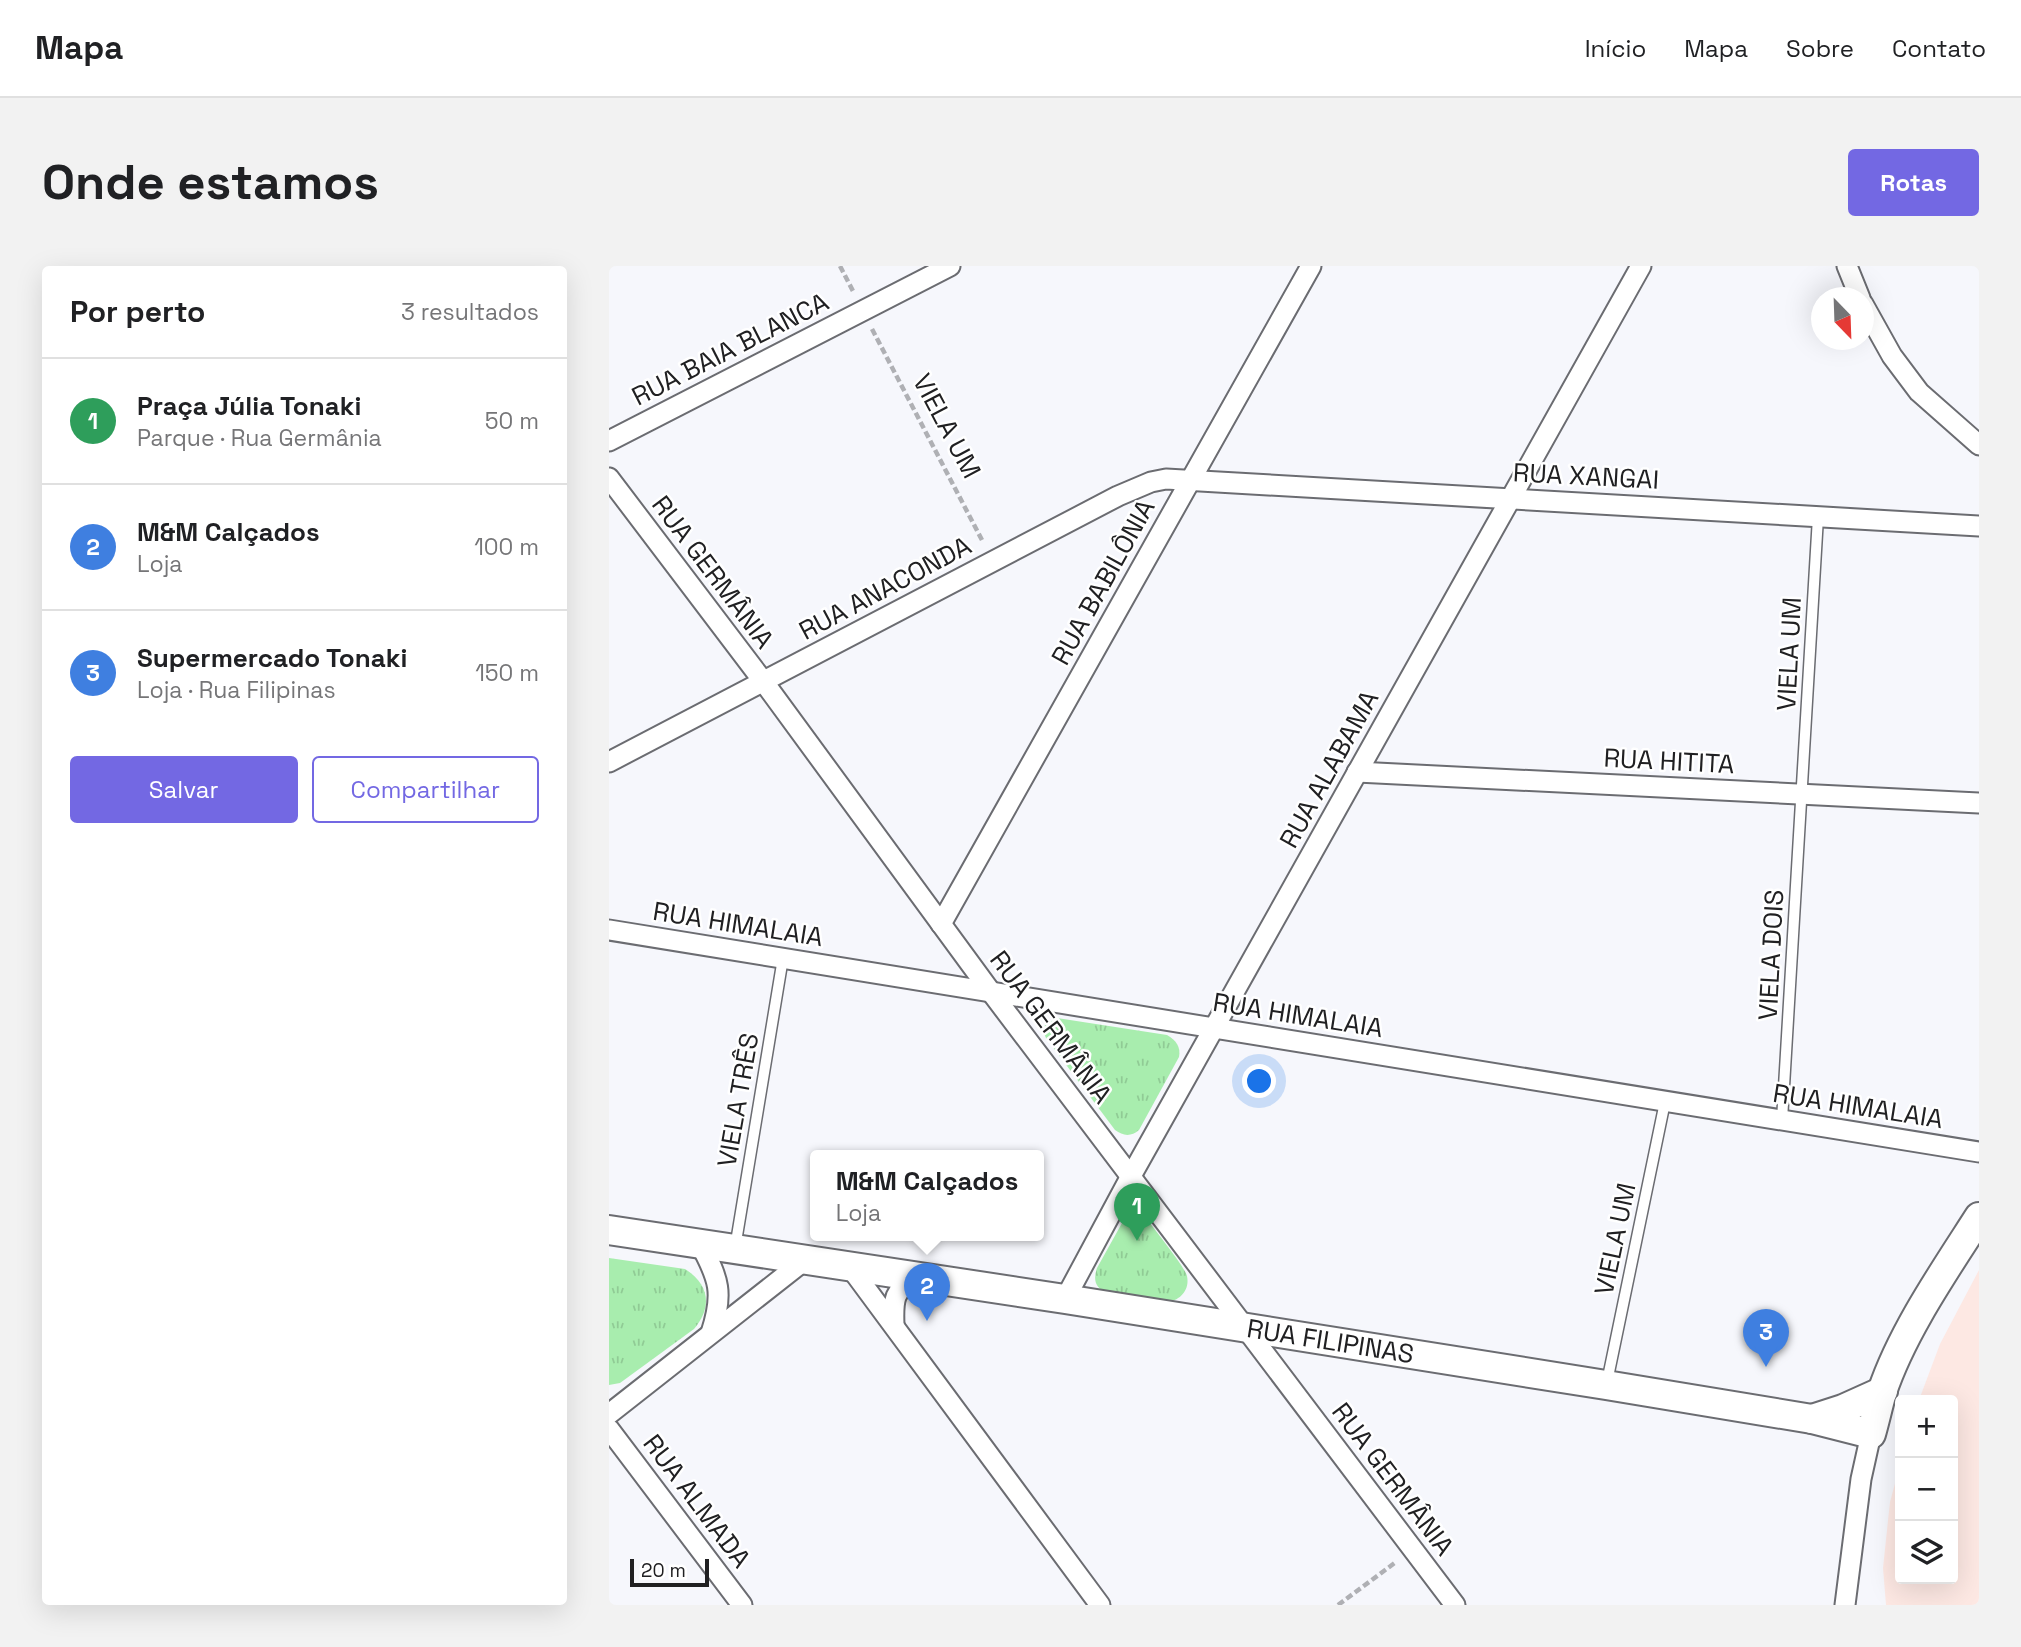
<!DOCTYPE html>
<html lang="pt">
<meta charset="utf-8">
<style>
:root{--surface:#fff;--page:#f2f2f2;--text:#202124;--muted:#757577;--line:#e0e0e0;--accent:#7368e3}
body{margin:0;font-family:"Space Grotesk",sans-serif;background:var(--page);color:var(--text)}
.controls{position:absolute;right:21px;bottom:21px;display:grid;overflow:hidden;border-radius:7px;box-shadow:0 7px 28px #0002}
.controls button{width:63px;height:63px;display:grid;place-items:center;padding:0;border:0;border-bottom:2px solid var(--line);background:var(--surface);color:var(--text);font:35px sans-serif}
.compass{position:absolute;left:1202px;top:21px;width:63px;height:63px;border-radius:50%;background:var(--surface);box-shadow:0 7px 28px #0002;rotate:157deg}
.scale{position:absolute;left:21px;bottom:18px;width:79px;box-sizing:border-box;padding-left:7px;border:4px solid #202022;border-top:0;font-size:19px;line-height:24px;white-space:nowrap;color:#202022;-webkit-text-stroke:5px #fff;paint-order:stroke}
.you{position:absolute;left:651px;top:816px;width:24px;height:24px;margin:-18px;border:5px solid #fff;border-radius:50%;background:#1a73e8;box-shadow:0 0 0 10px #1a73e833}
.badge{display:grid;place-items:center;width:46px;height:46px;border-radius:50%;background:var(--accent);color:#fff;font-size:23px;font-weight:700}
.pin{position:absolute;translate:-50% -58px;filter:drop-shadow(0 2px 4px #0008)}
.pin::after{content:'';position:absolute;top:37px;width:24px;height:21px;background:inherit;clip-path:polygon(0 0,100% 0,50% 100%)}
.popup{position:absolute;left:201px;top:884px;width:234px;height:91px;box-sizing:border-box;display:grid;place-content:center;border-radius:7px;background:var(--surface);filter:drop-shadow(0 2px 5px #0005);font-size:23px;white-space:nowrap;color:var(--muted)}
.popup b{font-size:26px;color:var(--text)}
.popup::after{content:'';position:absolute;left:50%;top:100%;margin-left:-14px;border:14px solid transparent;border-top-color:var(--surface)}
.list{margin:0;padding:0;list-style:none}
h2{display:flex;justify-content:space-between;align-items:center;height:91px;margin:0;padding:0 28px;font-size:30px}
h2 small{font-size:23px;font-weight:400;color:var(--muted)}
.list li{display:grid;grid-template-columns:46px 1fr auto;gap:21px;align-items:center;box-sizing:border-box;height:126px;padding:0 28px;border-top:2px solid var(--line)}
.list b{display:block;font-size:26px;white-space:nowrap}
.list p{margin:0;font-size:23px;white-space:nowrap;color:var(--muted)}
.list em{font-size:23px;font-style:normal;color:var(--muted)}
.actions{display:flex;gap:14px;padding:21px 28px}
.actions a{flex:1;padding:16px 0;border:2px solid var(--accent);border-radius:7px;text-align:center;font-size:24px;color:var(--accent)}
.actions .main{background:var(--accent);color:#fff}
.icon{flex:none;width:38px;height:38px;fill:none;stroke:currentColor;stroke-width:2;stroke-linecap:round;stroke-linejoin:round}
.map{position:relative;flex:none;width:1370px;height:1339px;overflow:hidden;border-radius:7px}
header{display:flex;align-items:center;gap:42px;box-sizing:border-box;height:98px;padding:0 35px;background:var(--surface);border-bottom:2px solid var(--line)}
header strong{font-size:33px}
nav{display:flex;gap:38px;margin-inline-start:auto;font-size:24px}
.intro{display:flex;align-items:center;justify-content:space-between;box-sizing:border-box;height:168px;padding:0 42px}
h1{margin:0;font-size:49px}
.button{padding:18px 32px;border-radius:7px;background:var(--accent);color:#fff;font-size:24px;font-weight:700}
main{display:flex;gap:42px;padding:0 42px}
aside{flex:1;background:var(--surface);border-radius:7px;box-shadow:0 7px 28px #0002}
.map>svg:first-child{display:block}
.education{fill:#fde8e3}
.park{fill:url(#park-tufts)}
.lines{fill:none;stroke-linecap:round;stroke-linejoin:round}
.service-casing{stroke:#6b6c71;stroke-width:13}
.minor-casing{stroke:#6b6c71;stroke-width:23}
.secondary-casing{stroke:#6b6c71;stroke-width:32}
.path{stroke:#afb0b4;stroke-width:4.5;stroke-dasharray:7 3.5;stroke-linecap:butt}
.service{stroke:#fff;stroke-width:10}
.minor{stroke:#fff;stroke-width:19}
.secondary{stroke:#fff;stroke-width:28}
.labels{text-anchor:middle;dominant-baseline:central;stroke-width:5;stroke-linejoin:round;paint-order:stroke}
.street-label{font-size:26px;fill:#202022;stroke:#fff}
</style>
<header>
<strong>Mapa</strong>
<nav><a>Início</a><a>Mapa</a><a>Sobre</a><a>Contato</a></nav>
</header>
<div class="intro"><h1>Onde estamos</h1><a class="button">Rotas</a></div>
<main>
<aside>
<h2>Por perto<small>3 resultados</small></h2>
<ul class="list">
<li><span class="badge" style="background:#2e9e5b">1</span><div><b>Praça Júlia Tonaki</b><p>Parque · Rua Germânia</p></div><em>50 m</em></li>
<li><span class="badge" style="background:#3f7fe0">2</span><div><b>M&amp;M Calçados</b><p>Loja</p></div><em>100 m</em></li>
<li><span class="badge" style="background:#3f7fe0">3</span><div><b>Supermercado Tonaki</b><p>Loja · Rua Filipinas</p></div><em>150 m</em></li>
</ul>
<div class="actions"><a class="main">Salvar</a><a>Compartilhar</a></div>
</aside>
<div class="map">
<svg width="1370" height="1339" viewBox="0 0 1370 1339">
<defs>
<pattern id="park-tufts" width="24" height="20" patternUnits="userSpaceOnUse" patternTransform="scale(1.75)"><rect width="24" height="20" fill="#a8edae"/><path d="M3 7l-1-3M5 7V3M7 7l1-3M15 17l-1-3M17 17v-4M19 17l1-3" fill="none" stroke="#90cb95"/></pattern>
</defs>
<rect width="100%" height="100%" fill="#f6f7fc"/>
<path class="education" d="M 1370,1004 L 1370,1339 L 1277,1339 L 1274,1302 L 1281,1236 L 1291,1199 L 1291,1313 L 1344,1313 L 1344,1134 L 1310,1134 L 1331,1078 Z"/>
<g class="park">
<path d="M 448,752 L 558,769 C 567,774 572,781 570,791 L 530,864 C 522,871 514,870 506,864 L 437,772 L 434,765 L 436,759 Z"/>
<path d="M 526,941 L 531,944 C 540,957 575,999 578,1010 C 581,1024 571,1035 557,1036 C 541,1037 515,1029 498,1027 C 486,1022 484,1014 488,1002 L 518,948 Z"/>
<path d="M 0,992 L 76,1003 C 100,1018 104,1041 85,1063 L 11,1117 L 0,1119 Z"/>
</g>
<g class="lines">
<g class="service-casing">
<g id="service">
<path d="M 1173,854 L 1209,251"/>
<path d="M 126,982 L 174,692"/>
<path d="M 998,1116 L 1056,836"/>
</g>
</g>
<g class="minor-casing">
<g id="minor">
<path d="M 1238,0 L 1251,32"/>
<path d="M 1254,38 L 1283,90 L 1310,126 L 1370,179"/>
<path d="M 0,175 L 341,0"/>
<path d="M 0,212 L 154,415 L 382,726 L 846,1339"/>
<path d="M 0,496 L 509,230 L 542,216 L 557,213 L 1370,260"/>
<path d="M 748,506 L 1370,537"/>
<path d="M 332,658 L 702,0"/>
<path d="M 0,664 L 1370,886"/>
<path d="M 91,978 C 110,1013 115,1027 102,1067"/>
<path d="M 241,1001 L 491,1339"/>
<path d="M 456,1033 L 522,910 L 1032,0"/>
<path d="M 285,1059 C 284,1034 284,1023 309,1011"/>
<path d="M 0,1148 L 196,994"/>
<path d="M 0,1163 L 133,1339"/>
<path d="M 1236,1339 L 1252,1213 L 1262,1168"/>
</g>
</g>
<g class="secondary-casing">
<g id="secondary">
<path id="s1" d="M 0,964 L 456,1033 L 997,1119 L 1203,1153 L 1262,1168 C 1266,1154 1269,1140 1273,1126 C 1293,1066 1336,1004 1370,951"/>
<path d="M 1203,1153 L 1234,1143 L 1274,1125"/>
</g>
</g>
<g class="path">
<path d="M 231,0 L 245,27"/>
<path d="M 263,63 L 374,276"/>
<path d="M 729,1339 L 787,1296"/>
</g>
<use href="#service" class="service"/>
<use href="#minor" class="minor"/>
<use href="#secondary" class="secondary"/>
</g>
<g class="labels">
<g class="street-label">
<text transform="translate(121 83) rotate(-27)">RUA BAIA BLANCA</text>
<text transform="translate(338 160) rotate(62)">VIELA UM</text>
<text transform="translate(977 210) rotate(3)">RUA XANGAI</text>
<text transform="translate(104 306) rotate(53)">RUA GERMÂNIA</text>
<text transform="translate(494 316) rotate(-61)">RUA BABILÔNIA</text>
<text transform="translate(276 322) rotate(-28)">RUA ANACONDA</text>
<text transform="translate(1180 388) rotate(-87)">VIELA UM</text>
<text transform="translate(1060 495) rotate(3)">RUA HITITA</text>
<text transform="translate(720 503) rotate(-61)">RUA ALABAMA</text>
<text transform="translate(129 658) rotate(9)">RUA HIMALAIA</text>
<text transform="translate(1162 689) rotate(-87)">VIELA DOIS</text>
<text transform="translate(689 749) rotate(9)">RUA HIMALAIA</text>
<text transform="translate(442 761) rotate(53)">RUA GERMÂNIA</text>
<text transform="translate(129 834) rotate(-80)">VIELA TRÊS</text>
<text transform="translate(1249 840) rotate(9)">RUA HIMALAIA</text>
<text transform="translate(1006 973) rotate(-78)">VIELA UM</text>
<text stroke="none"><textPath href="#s1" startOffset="730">RUA FILIPINAS</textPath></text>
<text transform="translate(784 1213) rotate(53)">RUA GERMÂNIA</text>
<text transform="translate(88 1235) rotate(53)">RUA ALMADA</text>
</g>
</g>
</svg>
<div class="controls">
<button>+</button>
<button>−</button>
<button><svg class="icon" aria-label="layers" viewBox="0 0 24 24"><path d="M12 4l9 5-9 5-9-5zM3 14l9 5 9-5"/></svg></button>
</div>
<svg class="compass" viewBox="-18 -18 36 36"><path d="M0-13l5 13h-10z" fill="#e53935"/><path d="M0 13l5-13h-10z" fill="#757577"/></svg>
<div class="scale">20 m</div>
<div class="you"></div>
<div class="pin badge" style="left:528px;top:975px;background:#2e9e5b">1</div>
<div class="pin badge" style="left:318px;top:1055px;background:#3f7fe0">2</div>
<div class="popup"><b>M&amp;M Calçados</b>Loja</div>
<div class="pin badge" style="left:1157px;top:1101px;background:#3f7fe0">3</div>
</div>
</main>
